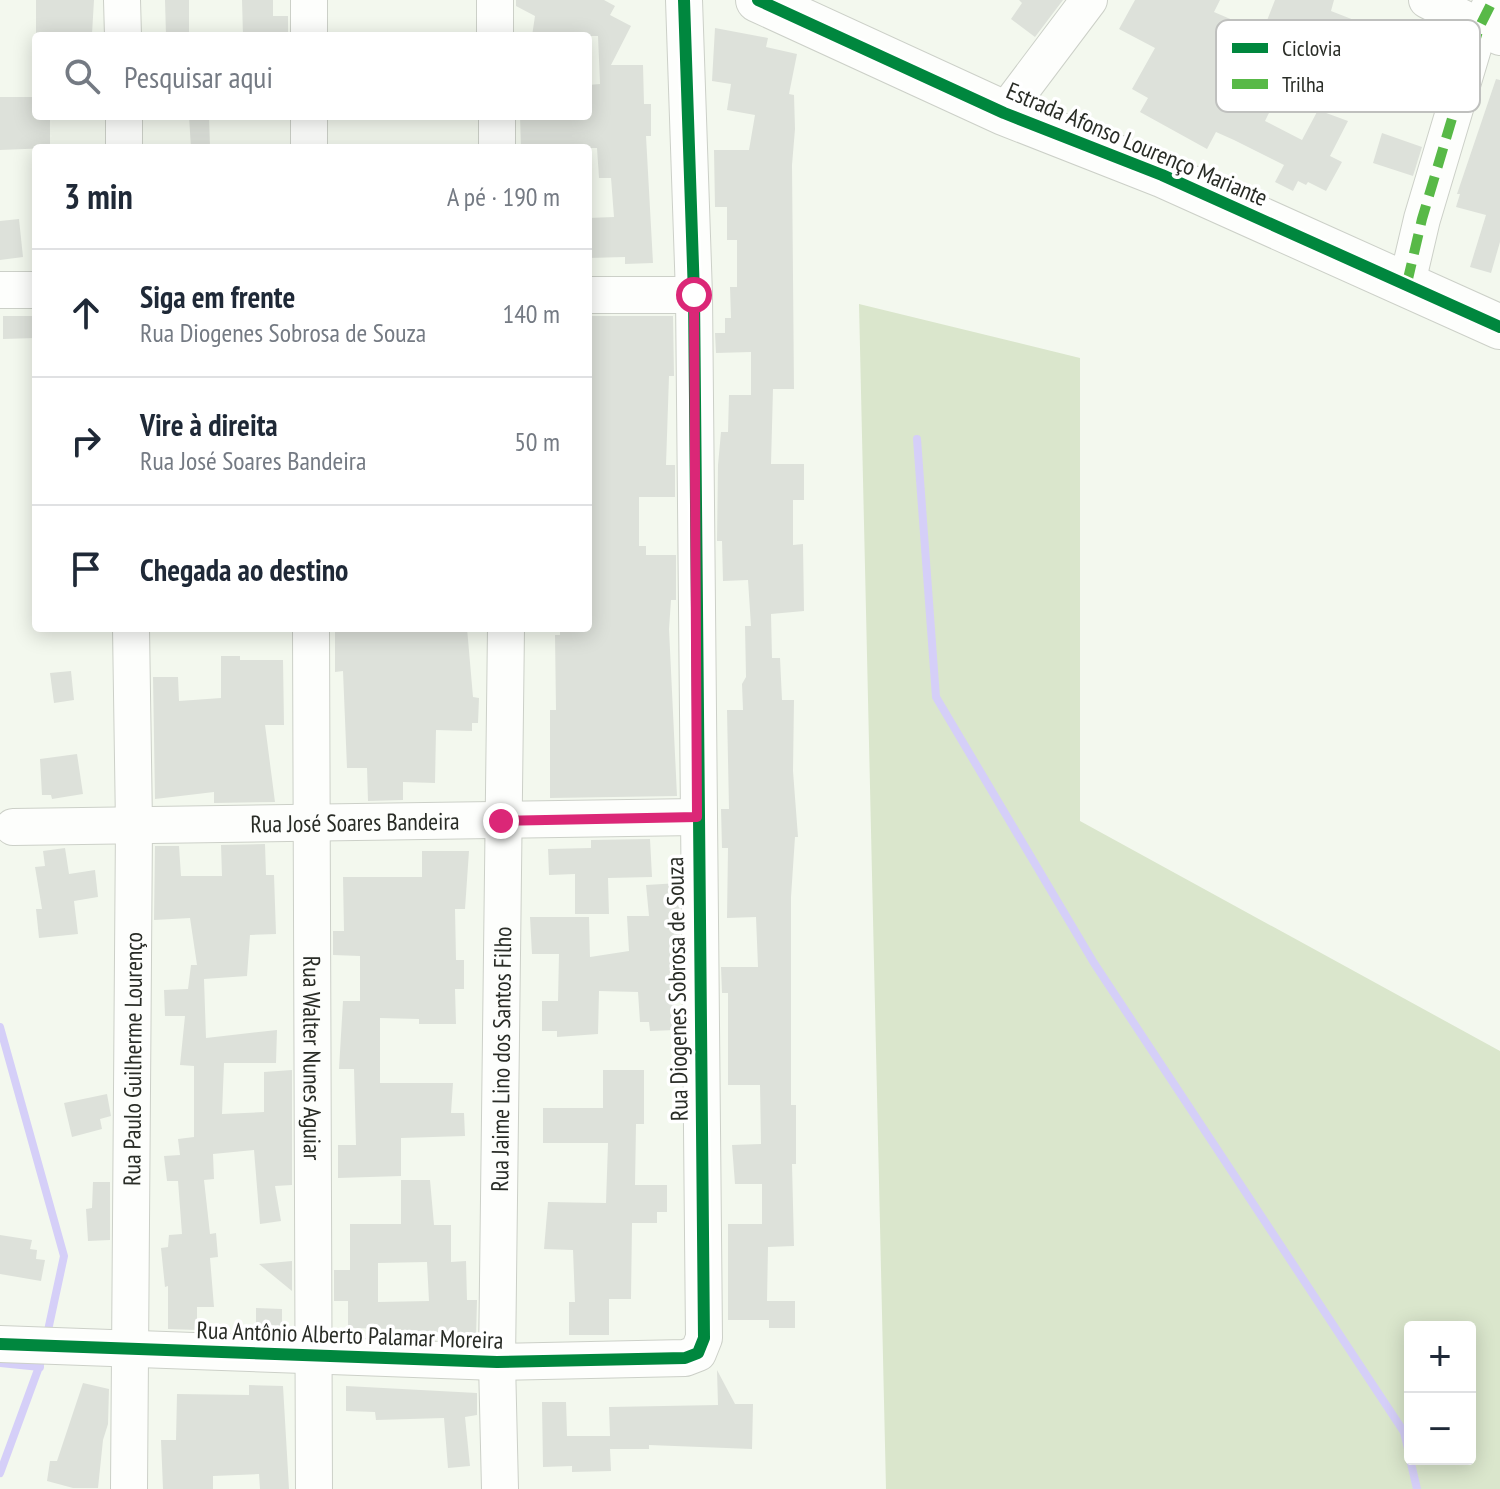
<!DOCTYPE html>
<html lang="pt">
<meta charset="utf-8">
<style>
:root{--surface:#fff;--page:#f6f6f7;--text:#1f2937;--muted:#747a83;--line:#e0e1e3}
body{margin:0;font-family:"PT Sans Narrow",sans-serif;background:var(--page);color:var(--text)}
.controls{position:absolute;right:24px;bottom:24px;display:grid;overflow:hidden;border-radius:8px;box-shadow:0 4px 20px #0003}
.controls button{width:72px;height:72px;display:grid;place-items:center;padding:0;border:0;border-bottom:2px solid var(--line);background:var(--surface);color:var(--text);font:40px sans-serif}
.stop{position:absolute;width:24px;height:24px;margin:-18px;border:6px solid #db2777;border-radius:50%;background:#fff}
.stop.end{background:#db2777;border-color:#fff;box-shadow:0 2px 8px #0008}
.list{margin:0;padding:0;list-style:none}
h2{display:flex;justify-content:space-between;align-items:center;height:104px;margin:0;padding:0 32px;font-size:34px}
h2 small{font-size:26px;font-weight:400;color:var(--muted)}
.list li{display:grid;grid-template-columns:52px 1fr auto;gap:24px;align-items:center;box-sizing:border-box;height:128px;padding:0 32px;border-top:2px solid var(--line)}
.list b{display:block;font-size:30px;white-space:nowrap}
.list p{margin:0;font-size:26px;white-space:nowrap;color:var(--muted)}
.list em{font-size:26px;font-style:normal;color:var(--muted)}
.icon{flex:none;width:44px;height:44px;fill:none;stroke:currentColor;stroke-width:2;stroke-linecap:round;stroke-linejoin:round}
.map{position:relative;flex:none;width:1500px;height:1489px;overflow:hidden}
.search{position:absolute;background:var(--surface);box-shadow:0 4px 20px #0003;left:32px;top:32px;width:560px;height:88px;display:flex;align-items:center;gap:20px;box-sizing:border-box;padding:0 28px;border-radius:8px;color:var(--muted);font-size:30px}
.panel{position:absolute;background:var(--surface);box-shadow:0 4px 20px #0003;left:32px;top:144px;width:560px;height:488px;border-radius:8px}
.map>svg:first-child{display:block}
.green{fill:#dae6cc;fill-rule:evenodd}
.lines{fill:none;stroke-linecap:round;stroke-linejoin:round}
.stream{stroke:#d5cff8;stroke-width:8}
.building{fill:#dde1da;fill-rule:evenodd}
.minor-casing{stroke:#ccd0c8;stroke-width:38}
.major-casing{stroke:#ccd0c8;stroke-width:46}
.minor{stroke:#fdfefc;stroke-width:36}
.major{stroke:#fdfefc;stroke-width:44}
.quiet{stroke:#58b947;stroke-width:10;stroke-dasharray:20 10;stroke-linecap:butt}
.cycleway-casing{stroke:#fff;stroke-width:17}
.cycleway{stroke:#00873e;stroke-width:12}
.route{stroke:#db2777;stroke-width:10}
.labels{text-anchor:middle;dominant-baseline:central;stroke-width:7;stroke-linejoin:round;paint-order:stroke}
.street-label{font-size:24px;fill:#292c26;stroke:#fff}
.key{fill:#fff;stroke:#bfc0be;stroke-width:2}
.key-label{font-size:22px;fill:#292c26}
</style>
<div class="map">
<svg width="1500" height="1489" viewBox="0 0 1500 1489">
<rect width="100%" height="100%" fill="#f3f8ee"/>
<path class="green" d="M 859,304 L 1080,358 L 1080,821 L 1500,1051 L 1500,1489 L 886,1489 ZM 1410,1327 L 1470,1327 L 1470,1459 L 1410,1459 Z"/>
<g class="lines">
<g class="stream">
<path d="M 917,439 L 936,697 L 1094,963 L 1404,1432 L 1410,1457"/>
<path d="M 0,1027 L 64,1256 L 47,1335"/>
<path d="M 0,1363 L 40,1367"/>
<path d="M 1410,1459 L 1417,1489"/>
<path d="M 0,1473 L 43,1356"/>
</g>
</g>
<g class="building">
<path d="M 36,0 L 94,0 L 92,34 L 60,32 L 60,36 L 36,36 Z"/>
<path d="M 165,0 L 189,0 L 189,36 L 166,36 Z"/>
<path d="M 242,0 L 273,0 L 273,16 L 288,16 L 288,36 L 243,36 Z"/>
<path d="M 516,0 L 604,0 L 615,6 L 610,15 L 631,26 L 611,65 L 643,65 L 644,104 L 651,104 L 651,136 L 646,136 L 653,263 L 625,264 L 625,257 L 588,258 L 588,218 L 614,217 L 611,178 L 599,178 L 597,148 L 521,148 L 520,116 L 588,116 L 588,85 L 600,84 L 598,36 L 532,36 L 535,16 L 516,6 Z"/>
<path d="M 1019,0 L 1063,0 L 1035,37 L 1011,19 L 1022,3 Z"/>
<path d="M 1135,0 L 1220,0 L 1214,12 L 1256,30 L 1258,25 L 1264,28 L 1275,0 L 1334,0 L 1331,11 L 1382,31 L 1384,26 L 1407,34 L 1403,51 L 1441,63 L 1434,87 L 1437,88 L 1429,110 L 1307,70 L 1304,80 L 1288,74 L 1265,121 L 1302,140 L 1318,110 L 1348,121 L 1330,156 L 1342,162 L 1326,191 L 1308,182 L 1306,185 L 1298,181 L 1293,191 L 1275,182 L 1284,165 L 1234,140 L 1216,132 L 1207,149 L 1140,112 L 1148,98 L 1132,89 L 1155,48 L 1119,29 Z"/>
<path d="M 715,28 L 768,38 L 766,47 L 797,54 L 789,94 L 794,95 L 795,129 L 792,165 L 794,389 L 773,389 L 771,464 L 804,464 L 804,500 L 793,500 L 793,545 L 803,544 L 804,611 L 771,614 L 772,658 L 780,658 L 782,700 L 794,700 L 793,771 L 798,837 L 795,837 L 791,897 L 791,1105 L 796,1105 L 796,1164 L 792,1164 L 794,1246 L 768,1247 L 767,1301 L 795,1301 L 795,1328 L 769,1328 L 769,1320 L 728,1320 L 728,1224 L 762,1224 L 762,1184 L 735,1184 L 732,1145 L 761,1144 L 760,1085 L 728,1085 L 728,993 L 722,993 L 721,967 L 758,967 L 756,917 L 727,918 L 728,848 L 722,848 L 721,809 L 729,809 L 727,710 L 743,710 L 742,684 L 746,677 L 745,626 L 751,626 L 748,580 L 723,581 L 722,541 L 717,541 L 718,465 L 721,432 L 728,432 L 729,395 L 751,395 L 751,352 L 716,353 L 715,333 L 725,333 L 725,318 L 731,318 L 730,287 L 737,287 L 737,240 L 727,240 L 727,207 L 715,207 L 714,150 L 749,150 L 755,115 L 727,110 L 731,84 L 712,81 Z"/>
<path d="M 1496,79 L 1500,80 L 1500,242 L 1491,273 L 1470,267 L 1486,215 L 1456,207 L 1460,194 L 1457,194 Z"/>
<path d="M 0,97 L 36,97 L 36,116 L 50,116 L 50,148 L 0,150 Z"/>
<path d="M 189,116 L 209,116 L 210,148 L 191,148 Z"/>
<path d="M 1382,133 L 1422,147 L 1413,176 L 1373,163 Z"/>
<path d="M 19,219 L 23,257 L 0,260 L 0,221 Z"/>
<path d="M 3,316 L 36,316 L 36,338 L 3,339 Z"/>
<path d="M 588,316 L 673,316 L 674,376 L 669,376 L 666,465 L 675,465 L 675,497 L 639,497 L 639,546 L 646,546 L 646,555 L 676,555 L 676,600 L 671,600 L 669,629 L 677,796 L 550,798 L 550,710 L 556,710 L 555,635 L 560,635 L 560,628 L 588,628 Z"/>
<path d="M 335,628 L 467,628 L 473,697 L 479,698 L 478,723 L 472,723 L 472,731 L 436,730 L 435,783 L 403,782 L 403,800 L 368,801 L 367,768 L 347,768 L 343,671 L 335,672 Z"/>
<path d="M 221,656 L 240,656 L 240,660 L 283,660 L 284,725 L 265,725 L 275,802 L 214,803 L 214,792 L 155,799 L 153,677 L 178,677 L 179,701 L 221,698 Z"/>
<path d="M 71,671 L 74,700 L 54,703 L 50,673 Z"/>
<path d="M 77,754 L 83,794 L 52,799 L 51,795 L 42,795 L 40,759 Z"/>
<path d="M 650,839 L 652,877 L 608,878 L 609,914 L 575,914 L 575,874 L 549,875 L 548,849 L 591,848 L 591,840 Z"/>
<path d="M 265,844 L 266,875 L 274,875 L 276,934 L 250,935 L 247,976 L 204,979 L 206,1038 L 277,1030 L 276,1063 L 224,1063 L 222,1114 L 264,1112 L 264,1072 L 292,1070 L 292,1185 L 275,1186 L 281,1221 L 260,1224 L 254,1150 L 213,1154 L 214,1179 L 204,1180 L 210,1234 L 216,1233 L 218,1257 L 210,1258 L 214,1307 L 197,1307 L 197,1330 L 168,1329 L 168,1286 L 165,1287 L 161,1248 L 168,1247 L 169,1235 L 182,1234 L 178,1181 L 167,1181 L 164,1156 L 180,1155 L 178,1139 L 194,1137 L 194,1066 L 180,1065 L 185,1016 L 165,1016 L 164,990 L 188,989 L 191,965 L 197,965 L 190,918 L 154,920 L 155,846 L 179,846 L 181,876 L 222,876 L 221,845 Z"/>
<path d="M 65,848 L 69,874 L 95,870 L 98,897 L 74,901 L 78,934 L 39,938 L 36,909 L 42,909 L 35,867 L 45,866 L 43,851 Z"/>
<path d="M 422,851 L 469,851 L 465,909 L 455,909 L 456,960 L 464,960 L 464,989 L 455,989 L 456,1024 L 419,1024 L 419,1019 L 380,1018 L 380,1083 L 453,1083 L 451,1113 L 464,1113 L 465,1136 L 401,1138 L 401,1176 L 338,1178 L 338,1145 L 356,1145 L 354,1069 L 339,1069 L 343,1001 L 360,1001 L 360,956 L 333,955 L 333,931 L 344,931 L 343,877 L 422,877 Z"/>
<path d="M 679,883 L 680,988 L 673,988 L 676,1030 L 650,1031 L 649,1022 L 640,1022 L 638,992 L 599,991 L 598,1034 L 557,1037 L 557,1031 L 542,1031 L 542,1001 L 558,1001 L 559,954 L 532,954 L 530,917 L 589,917 L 590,957 L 629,951 L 627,916 L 649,916 L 646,885 Z"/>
<path d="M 603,1070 L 644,1070 L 644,1124 L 636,1124 L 635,1185 L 667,1185 L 667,1212 L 657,1212 L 657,1223 L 632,1223 L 631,1299 L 609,1299 L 609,1335 L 569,1335 L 569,1302 L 575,1302 L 573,1250 L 544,1249 L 548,1202 L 606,1203 L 608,1143 L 543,1143 L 543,1108 L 603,1108 Z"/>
<path d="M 107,1094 L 111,1116 L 100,1119 L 102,1129 L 72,1137 L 64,1103 Z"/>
<path d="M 401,1180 L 430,1180 L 434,1225 L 451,1225 L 451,1262 L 466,1261 L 467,1300 L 477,1300 L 476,1338 L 402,1338 L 401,1329 L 348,1328 L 348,1301 L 334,1301 L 334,1270 L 350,1270 L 350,1224 L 401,1224 ZM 427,1262 L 429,1301 L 378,1302 L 378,1263 Z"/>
<path d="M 93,1182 L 110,1182 L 110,1240 L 88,1241 L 86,1209 L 92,1208 Z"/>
<path d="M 0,1235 L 32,1240 L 30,1249 L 37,1250 L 36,1259 L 45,1260 L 41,1281 L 0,1274 Z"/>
<path d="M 292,1261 L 292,1291 L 259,1264 Z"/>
<path d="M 256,1308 L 282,1309 L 282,1332 L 256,1332 Z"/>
<path d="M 717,1370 L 735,1404 L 753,1404 L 752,1449 L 649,1445 L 649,1449 L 610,1449 L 611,1471 L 572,1472 L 572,1466 L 543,1467 L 542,1402 L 566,1402 L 567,1436 L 610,1436 L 609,1407 L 718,1405 Z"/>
<path d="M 83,1383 L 109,1389 L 108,1424 L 103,1440 L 98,1488 L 73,1488 L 47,1481 L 50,1461 L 57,1461 Z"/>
<path d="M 249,1385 L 283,1386 L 289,1489 L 260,1489 L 259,1474 L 213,1476 L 213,1489 L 163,1489 L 161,1440 L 176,1440 L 177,1394 L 249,1395 Z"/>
<path d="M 346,1386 L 477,1393 L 477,1415 L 465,1417 L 470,1466 L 448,1468 L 444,1418 L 376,1420 L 375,1412 L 346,1411 Z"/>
</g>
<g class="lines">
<g class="minor-casing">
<g id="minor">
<path d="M 122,0 L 123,36"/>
<path d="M 495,0 L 495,36"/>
<path d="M 1427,0 L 1500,37"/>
<path d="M 309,36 L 309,0"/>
<path d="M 1004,113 L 1089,0"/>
<path d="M 124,116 L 124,148"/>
<path d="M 497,116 L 497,148"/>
<path d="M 309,148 L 309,116"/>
<path d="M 1407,283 L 1422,219 L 1479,28 L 1493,0"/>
<path d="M 0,290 L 36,290"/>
<path d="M 588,295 L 694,295"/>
<path id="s1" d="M 311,628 L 314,1489"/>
<path id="s2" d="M 13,827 L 697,817"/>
<path d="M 0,1344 L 497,1362 L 685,1358 L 698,1353 L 704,1338 L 694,295 L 684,0"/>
<path id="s3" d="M 129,1489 L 134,825 L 131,628"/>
<path id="s4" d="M 500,1489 L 497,1362 L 506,628"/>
</g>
</g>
<g class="major-casing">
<path id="major" d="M 758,0 L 1004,113 L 1162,175 L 1500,327"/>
</g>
<use href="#minor" class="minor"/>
<use href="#major" class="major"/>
<path class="quiet" d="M 1407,283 L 1422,219 L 1479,28 L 1493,0"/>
<g class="cycleway-casing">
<g id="cycleway">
<path d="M 758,0 L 1004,113 L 1162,175 L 1500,327"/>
<path d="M 0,1344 L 497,1362 L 685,1358 L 698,1353 L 704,1338 L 694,295 L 684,0"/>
</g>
</g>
<use href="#cycleway" class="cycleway"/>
</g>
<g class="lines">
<path class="route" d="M 501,821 L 697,817 L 694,295"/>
</g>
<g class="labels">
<g class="street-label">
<text transform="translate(1137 144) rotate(23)">Estrada Afonso Lourenço Mariante</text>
<text stroke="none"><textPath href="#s2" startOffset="342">Rua José Soares Bandeira</textPath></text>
<text transform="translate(677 989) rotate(-91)">Rua Diogenes Sobrosa de Souza</text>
<text stroke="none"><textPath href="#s3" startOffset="430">Rua Paulo Guilherme Lourenço</textPath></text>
<text stroke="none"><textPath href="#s4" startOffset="430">Rua Jaime Lino dos Santos Filho</textPath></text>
<text stroke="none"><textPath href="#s1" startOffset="430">Rua Walter Nunes Aguiar</textPath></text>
<text transform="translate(350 1335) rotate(2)">Rua Antônio Alberto Palamar Moreira</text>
</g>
</g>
<rect x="1216" y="20" width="264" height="92" rx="12" class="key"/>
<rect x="1232" y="43" width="36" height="10" fill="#00873e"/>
<rect x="1232" y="79" width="36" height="10" fill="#58b947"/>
<g class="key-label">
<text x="1282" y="56">Ciclovia</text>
<text x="1282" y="92">Trilha</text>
</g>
</svg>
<div class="controls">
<button>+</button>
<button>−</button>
</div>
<div class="stop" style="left:694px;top:295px"></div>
<div class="stop end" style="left:501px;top:821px"></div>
<div class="search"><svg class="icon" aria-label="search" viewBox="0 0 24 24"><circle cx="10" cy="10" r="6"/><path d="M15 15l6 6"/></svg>Pesquisar aqui</div>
<section class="panel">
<h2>3 min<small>A pé · 190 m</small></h2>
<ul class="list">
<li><svg class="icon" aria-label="ahead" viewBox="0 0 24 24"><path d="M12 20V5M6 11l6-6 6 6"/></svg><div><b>Siga em frente</b><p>Rua Diogenes Sobrosa de Souza</p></div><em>140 m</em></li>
<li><svg class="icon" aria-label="right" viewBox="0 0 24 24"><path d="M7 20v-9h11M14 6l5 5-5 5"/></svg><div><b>Vire à direita</b><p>Rua José Soares Bandeira</p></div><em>50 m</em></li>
<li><svg class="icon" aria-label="arrive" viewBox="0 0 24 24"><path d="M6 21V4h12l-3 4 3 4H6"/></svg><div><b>Chegada ao destino</b></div></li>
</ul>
</section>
</div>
